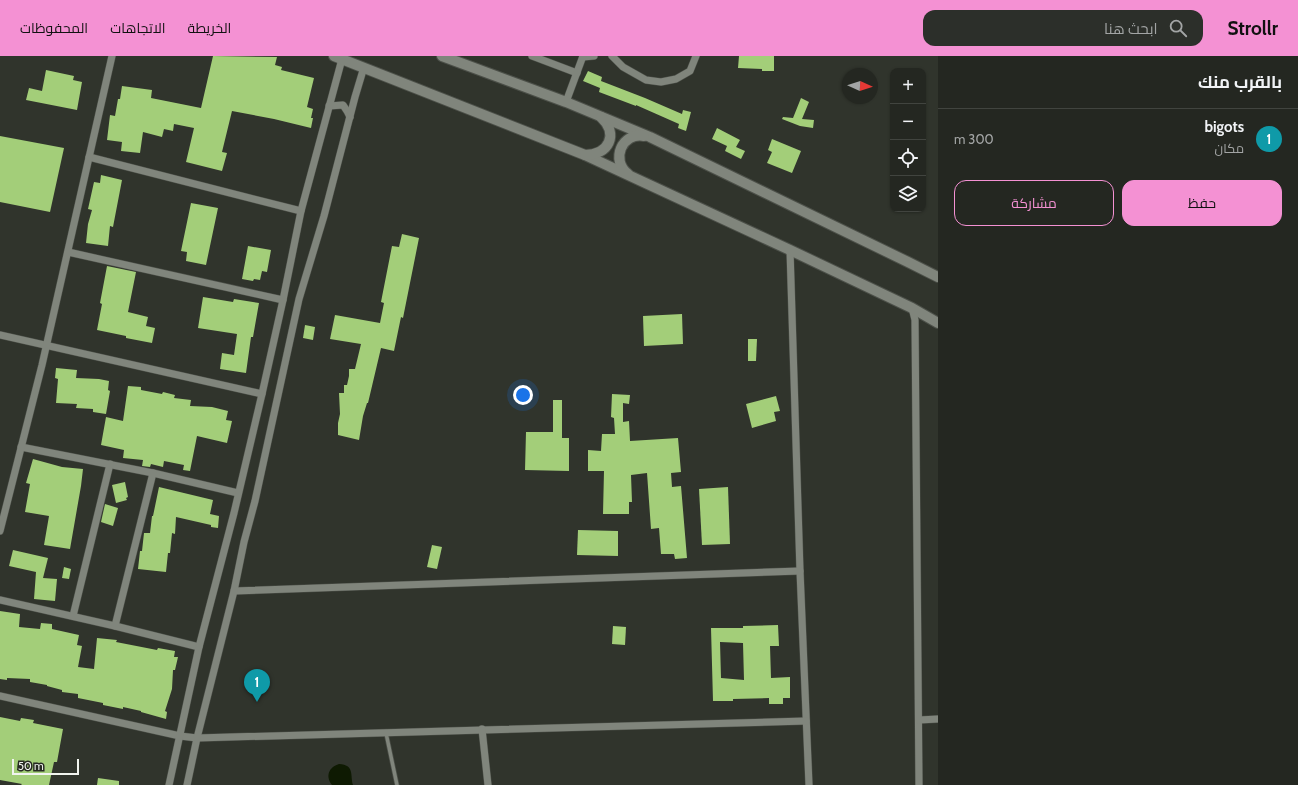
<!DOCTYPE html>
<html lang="ar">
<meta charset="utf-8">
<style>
:root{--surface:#242721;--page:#2c2f2a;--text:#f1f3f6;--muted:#a3a5a5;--line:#41443f;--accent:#f491d3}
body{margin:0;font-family:Cabin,Cairo,sans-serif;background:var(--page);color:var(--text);direction:rtl}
.controls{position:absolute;right:12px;top:12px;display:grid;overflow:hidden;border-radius:8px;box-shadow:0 1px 3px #0004}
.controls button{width:36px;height:36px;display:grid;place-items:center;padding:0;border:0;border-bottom:1px solid var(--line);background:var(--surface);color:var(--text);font:20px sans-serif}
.compass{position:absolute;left:842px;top:12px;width:36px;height:36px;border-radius:50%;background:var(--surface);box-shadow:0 1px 3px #0004;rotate:93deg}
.scale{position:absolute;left:12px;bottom:10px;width:67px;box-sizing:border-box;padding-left:4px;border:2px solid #f1f4ef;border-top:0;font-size:11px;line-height:14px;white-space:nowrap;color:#f1f4ef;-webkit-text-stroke:3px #262a22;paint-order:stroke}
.you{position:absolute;left:523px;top:339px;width:14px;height:14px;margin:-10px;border:3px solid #fff;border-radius:50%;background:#1a73e8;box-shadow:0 0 0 6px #1a73e833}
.badge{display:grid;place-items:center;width:26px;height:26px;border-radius:50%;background:var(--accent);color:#fff;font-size:13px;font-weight:700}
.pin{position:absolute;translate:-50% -33px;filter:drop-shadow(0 1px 2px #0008)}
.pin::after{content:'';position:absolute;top:21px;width:14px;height:12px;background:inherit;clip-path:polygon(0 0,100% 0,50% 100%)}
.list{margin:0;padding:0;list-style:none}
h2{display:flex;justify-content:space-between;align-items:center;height:52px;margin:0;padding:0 16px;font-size:17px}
h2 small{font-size:13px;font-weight:400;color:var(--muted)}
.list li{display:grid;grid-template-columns:26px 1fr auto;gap:12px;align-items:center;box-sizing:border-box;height:60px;padding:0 16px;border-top:1px solid var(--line)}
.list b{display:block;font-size:15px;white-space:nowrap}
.list p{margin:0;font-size:13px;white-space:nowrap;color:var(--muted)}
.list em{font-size:13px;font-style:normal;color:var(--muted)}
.actions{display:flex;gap:8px;padding:12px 16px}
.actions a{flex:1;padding:9px 0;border:1px solid var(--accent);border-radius:12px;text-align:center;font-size:14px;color:var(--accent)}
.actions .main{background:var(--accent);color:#111}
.icon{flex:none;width:22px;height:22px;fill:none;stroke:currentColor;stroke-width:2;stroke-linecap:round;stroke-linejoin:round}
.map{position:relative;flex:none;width:938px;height:729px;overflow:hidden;direction:ltr}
header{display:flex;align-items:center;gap:24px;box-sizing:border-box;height:56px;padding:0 20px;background:var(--accent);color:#111}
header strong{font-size:19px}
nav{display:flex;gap:22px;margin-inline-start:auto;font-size:14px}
.search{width:280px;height:36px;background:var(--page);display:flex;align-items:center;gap:10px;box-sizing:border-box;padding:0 14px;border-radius:12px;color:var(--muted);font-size:15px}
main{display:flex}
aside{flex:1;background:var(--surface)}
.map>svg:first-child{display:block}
.water{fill:#0e1a02}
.building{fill:#a3ce79;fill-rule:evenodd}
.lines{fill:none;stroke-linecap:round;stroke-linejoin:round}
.lane-casing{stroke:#4c5049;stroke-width:5}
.street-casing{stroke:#4c5049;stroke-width:8}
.secondary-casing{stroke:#4c5049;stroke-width:12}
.lane{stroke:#80857c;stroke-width:3.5}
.street{stroke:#80857c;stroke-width:7}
.secondary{stroke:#80857c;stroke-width:10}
</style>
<header>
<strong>Strollr</strong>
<div class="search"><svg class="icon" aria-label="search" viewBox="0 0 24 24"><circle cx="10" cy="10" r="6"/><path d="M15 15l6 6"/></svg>ابحث هنا</div>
<nav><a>الخريطة</a><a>الاتجاهات</a><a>المحفوظات</a></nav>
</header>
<main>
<aside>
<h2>بالقرب منك<small></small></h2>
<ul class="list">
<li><span class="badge" style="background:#0f9aa8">1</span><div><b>bigots</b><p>مكان</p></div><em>300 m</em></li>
</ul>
<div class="actions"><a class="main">حفظ</a><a>مشاركة</a></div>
</aside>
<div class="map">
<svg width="938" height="729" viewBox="0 0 938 729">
<rect width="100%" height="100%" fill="#30342c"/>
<path class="water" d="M 339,708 C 355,709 350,719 353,729 L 332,729 C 325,720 329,711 339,708 Z"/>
<g class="building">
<path d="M 213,0 L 277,1 L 275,9 L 282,11 L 281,14 L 314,22 L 307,51 L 313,53 L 311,62 L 313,62 L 311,72 L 274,63 L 232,55 L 222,96 L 227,97 L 222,115 L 186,106 L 194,72 L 174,68 L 173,75 L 164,73 L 162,81 L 143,76 L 140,97 L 121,95 L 122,86 L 107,84 L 110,59 L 115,60 L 118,43 L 120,43 L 122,30 L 152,34 L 151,42 L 201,52 Z"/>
<path d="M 739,0 L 774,0 L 774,15 L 762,15 L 762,13 L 738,12 Z"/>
<path d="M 46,14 L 74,20 L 73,24 L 82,26 L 77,54 L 26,44 L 29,32 L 42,35 Z"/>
<path d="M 588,15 L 602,21 L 601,25 L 645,42 L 682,58 L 683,54 L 691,56 L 686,75 L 678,72 L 679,68 L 636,49 L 636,50 L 599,36 L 600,32 L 583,25 Z"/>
<path d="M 801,42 L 809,46 L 802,63 L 814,64 L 813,72 L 800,70 L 782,63 L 783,61 L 793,62 Z"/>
<path d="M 717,72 L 740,84 L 736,91 L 745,95 L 741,103 L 725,95 L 727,90 L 712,83 Z"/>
<path d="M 0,80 L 64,92 L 50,156 L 0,146 Z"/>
<path d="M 772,83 L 801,95 L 792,117 L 767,107 L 772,96 L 768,94 Z"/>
<path d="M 101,119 L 122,124 L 113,171 L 110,170 L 108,190 L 86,187 L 88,168 L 92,154 L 88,153 L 94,126 L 100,127 Z"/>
<path d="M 191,147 L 218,152 L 206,209 L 186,205 L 187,196 L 181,195 Z"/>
<path d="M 402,178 L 419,182 L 403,262 L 401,261 L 394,295 L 381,292 L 368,347 L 367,347 L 363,360 L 359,384 L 338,379 L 338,367 L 340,358 L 339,337 L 344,337 L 344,329 L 347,329 L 349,320 L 349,313 L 355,313 L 361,288 L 330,283 L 335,259 L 380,267 L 384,247 L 381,246 L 392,190 L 399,191 Z"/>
<path d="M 248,190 L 271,194 L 267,216 L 262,215 L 260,224 L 254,223 L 253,225 L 242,223 Z"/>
<path d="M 107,210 L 136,216 L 128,256 L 148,261 L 146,270 L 155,272 L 152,287 L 126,282 L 126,280 L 97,274 L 102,248 L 100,247 Z"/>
<path d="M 203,241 L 233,246 L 234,243 L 259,247 L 253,281 L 251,281 L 246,317 L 220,313 L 222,297 L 234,299 L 237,278 L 198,272 Z"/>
<path d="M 682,258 L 683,288 L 644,290 L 643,260 Z"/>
<path d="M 305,269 L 315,271 L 313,284 L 303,282 Z"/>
<path d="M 748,283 L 757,283 L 756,305 L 748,305 Z"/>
<path d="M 56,312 L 77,314 L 76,322 L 99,323 L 109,325 L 108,334 L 110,335 L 106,358 L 93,356 L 93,353 L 76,352 L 77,348 L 56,347 L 58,323 L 55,322 Z"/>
<path d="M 128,330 L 141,331 L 141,334 L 162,338 L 163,336 L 175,339 L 174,342 L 191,344 L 190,350 L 212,351 L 228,355 L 226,364 L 232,365 L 227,387 L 197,380 L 190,415 L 183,414 L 184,409 L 164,405 L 163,411 L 151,408 L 150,411 L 142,410 L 143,404 L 123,402 L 124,394 L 101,389 L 106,361 L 123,365 Z"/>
<path d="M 612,338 L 630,339 L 629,348 L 623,347 L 623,366 L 629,365 L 630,385 L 678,382 L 681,416 L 671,417 L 672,431 L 681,430 L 687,502 L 675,503 L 674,498 L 661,498 L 659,472 L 651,473 L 647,417 L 631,419 L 632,446 L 629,446 L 629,458 L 603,458 L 604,415 L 588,415 L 588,394 L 601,395 L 602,378 L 615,378 L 614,362 L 611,361 Z"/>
<path d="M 776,340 L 780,355 L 774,356 L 776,365 L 752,372 L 746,348 Z"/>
<path d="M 553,344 L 562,344 L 562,382 L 569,382 L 569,415 L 525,414 L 526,376 L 553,376 Z"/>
<path d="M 33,403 L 62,411 L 83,413 L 81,430 L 70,493 L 44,489 L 49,460 L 25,456 L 30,428 L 26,427 Z"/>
<path d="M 125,426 L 128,441 L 126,442 L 127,444 L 116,447 L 112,429 Z"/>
<path d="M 159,431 L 213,444 L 210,458 L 219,460 L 218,472 L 211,471 L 211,469 L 176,461 L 175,478 L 172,477 L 170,497 L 168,497 L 166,516 L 138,513 L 140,495 L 142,495 L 144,477 L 150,477 L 152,460 L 153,460 Z"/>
<path d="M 728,431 L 730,488 L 702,489 L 699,433 Z"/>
<path d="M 105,448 L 118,452 L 113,470 L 101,466 Z"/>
<path d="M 578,474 L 618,475 L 618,500 L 577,499 Z"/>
<path d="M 432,489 L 442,491 L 437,513 L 427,511 Z"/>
<path d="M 13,494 L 48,502 L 43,522 L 57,523 L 55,545 L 34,543 L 36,516 L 9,510 Z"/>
<path d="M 64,511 L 71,513 L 69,523 L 62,522 Z"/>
<path d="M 0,555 L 20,558 L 19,571 L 40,573 L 41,567 L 52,568 L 52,573 L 79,579 L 77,589 L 82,590 L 78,611 L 94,613 L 97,582 L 117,584 L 116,586 L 157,594 L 158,592 L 175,595 L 174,601 L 178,601 L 175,614 L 173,614 L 172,633 L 165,655 L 167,656 L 166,663 L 141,656 L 141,655 L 123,651 L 123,653 L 103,649 L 103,647 L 78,642 L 78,638 L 62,636 L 62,634 L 47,630 L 47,629 L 30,626 L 30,623 L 7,622 L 7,624 L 0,623 Z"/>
<path d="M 778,569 L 779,590 L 770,590 L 771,622 L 790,621 L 790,642 L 783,642 L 783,648 L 769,648 L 769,642 L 733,643 L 733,645 L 713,645 L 711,572 L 743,572 L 743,570 ZM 720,586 L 743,587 L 744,624 L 721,622 Z"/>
<path d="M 613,570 L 626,571 L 625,589 L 612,588 Z"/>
<path d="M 0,661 L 20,665 L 21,662 L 34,664 L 33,667 L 63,673 L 57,706 L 54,706 L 49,729 L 21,729 L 22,728 L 0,724 Z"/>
<path d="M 98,722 L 119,725 L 119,729 L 97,729 Z"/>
</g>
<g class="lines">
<g class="lane-casing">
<path id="lane" d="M 386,677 L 397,729"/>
</g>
<g class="street-casing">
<g id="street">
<path d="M 532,0 L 577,17"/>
<path d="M 612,0 L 623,11 L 646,24 L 661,26 L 676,23 L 690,15 L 696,0"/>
<path d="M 583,1 L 594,0"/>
<path d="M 566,46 L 583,0"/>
<path d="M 329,50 L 343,49 L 347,55 L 350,61"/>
<path d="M 89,101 L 301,155"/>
<path d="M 790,194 L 800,515 L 809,729"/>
<path d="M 68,196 L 283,244"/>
<path d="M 912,252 L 915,264 L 919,729"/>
<path d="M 0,279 L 262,338"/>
<path d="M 21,391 L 153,417 L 238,437"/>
<path d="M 0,475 L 42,309 L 112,0"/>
<path d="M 234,535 L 800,515"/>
<path d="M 0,544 L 115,570 L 199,591"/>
<path d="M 73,560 L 110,408"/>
<path d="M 115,570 L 153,417"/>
<path d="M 0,640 L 180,680 L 197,682 L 806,665"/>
<path d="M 919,664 L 938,663"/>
<path d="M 482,673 L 488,729"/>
<path d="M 169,729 L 199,591 L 234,457 L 262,338 L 283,244 L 301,155 L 342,3"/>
<path d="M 187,729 L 197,682 L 234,535 L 244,486 L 255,445 L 299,243 L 324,160 L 355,41 L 364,11"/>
</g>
</g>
<g class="secondary-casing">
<g id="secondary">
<path d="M 334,0 L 585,99 L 790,194 L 912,252 L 938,267"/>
<path d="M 442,0 L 566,46 L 650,81 L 908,206 L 938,221"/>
<path d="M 585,99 C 609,99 619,78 601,61"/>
<path d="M 628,118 C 610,104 622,76 644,80"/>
</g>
</g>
<use href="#lane" class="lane"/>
<use href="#street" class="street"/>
<use href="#secondary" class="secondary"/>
</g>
</svg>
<div class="controls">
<button>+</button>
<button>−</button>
<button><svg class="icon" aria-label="locate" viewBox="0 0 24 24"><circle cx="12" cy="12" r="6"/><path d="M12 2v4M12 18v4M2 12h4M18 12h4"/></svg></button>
<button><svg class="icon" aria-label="layers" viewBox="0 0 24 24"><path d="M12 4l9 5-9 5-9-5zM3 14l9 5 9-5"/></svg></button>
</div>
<svg class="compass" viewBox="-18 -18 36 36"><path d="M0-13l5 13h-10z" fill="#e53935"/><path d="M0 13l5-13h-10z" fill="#a3a5a5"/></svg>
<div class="scale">50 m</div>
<div class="you"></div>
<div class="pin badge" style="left:257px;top:646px;background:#0f9aa8">1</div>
</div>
</main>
